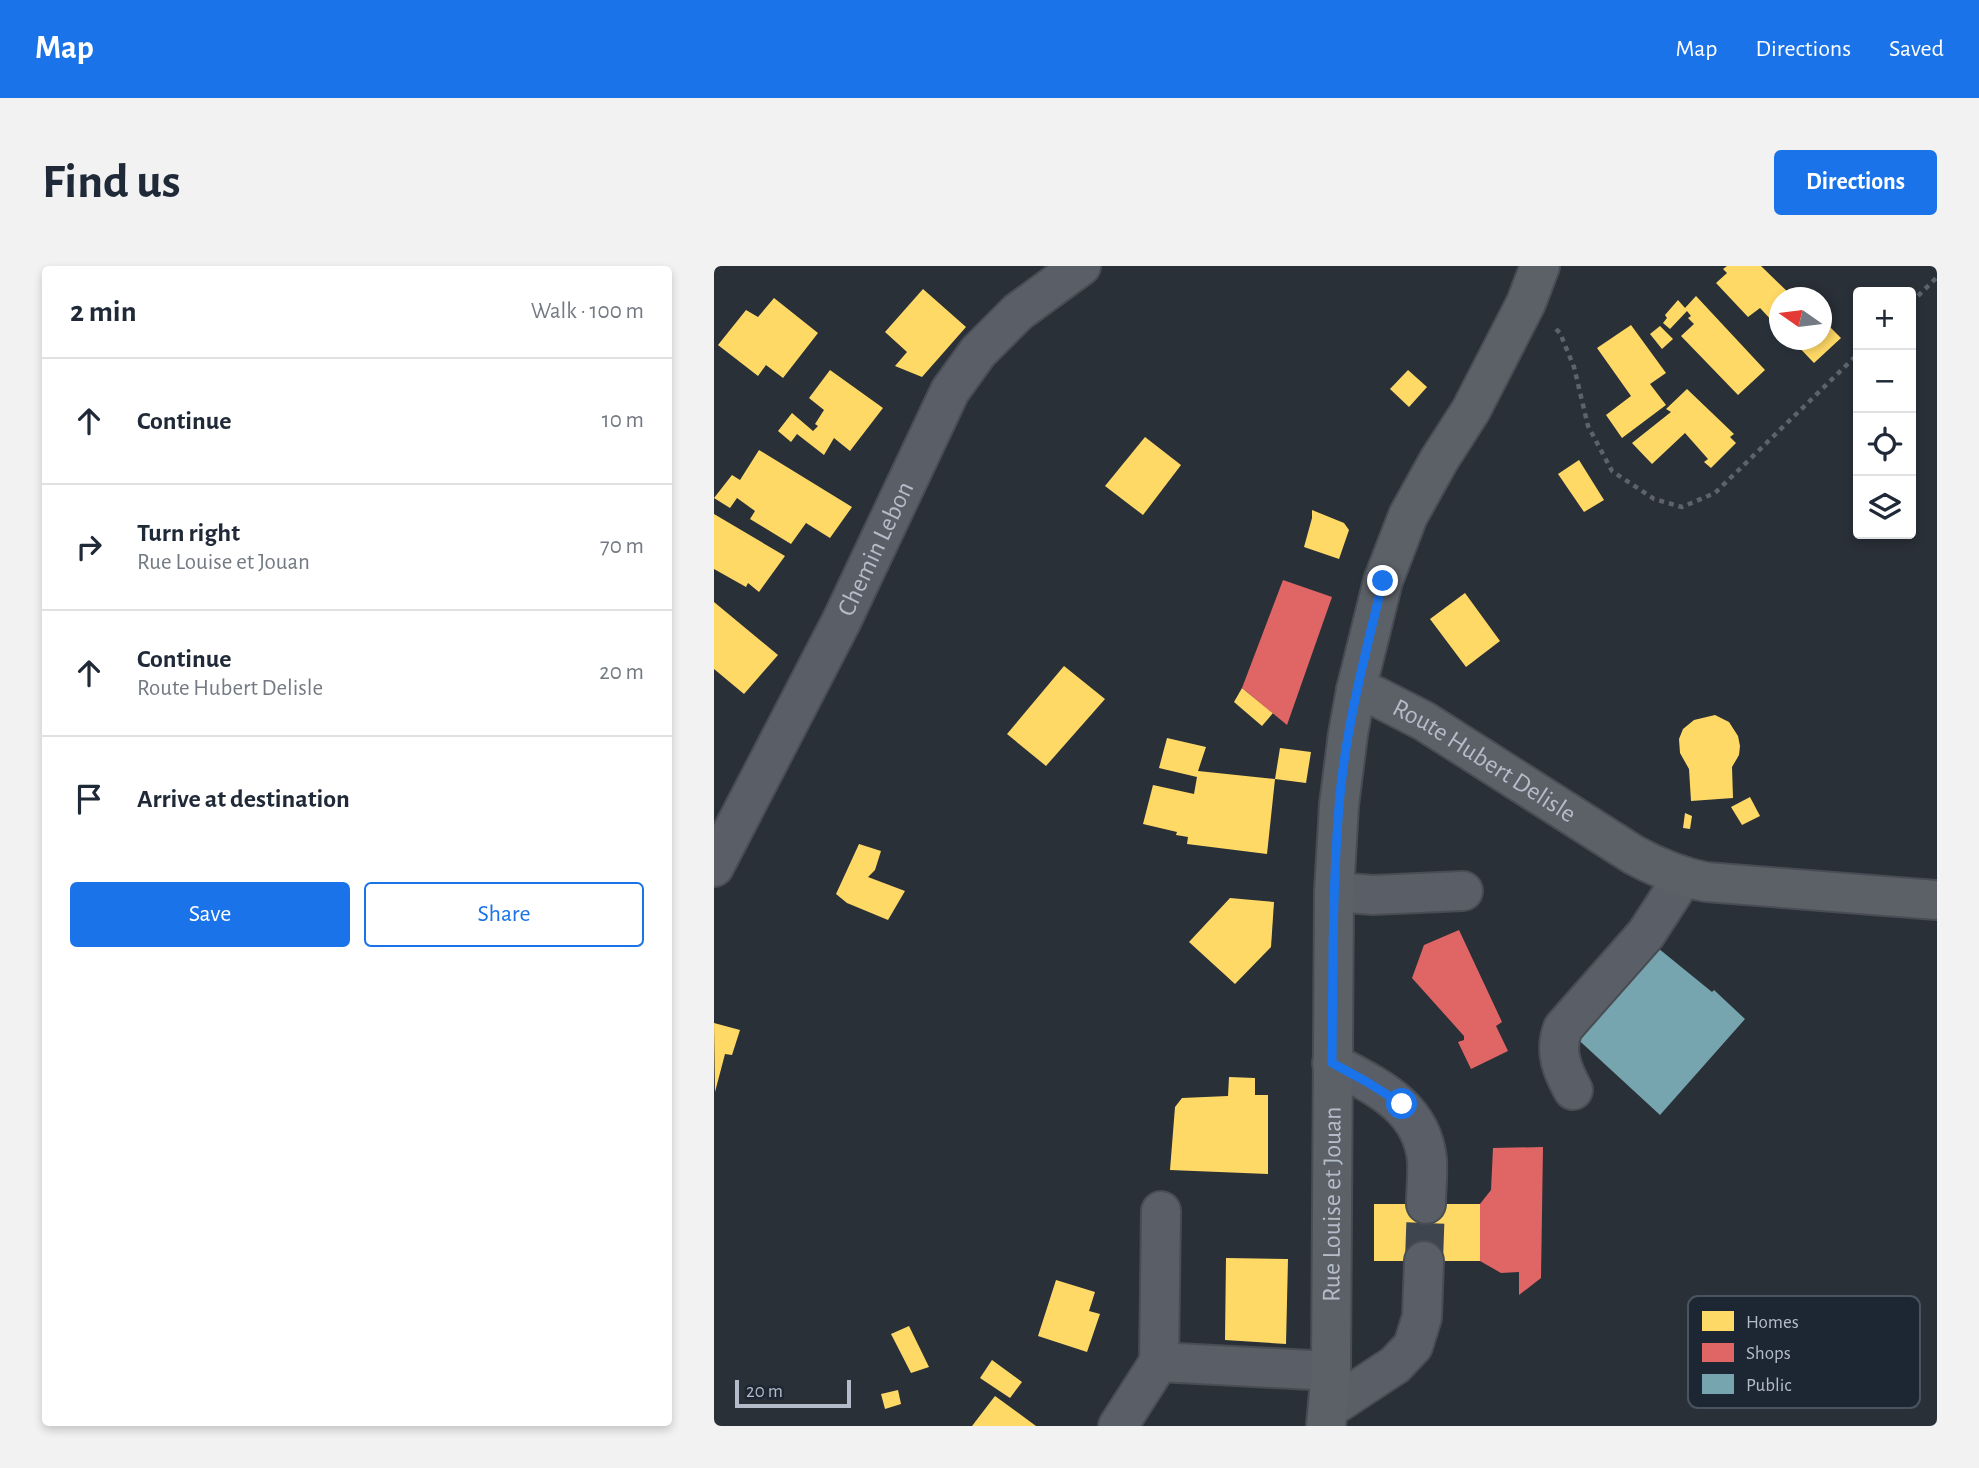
<!DOCTYPE html>
<meta charset="utf-8">
<style>
:root{--surface:#fff;--page:#f2f2f3;--text:#1f2937;--muted:#747a83;--line:#e0e1e3;--accent:#1a73e8}
body{margin:0;font-family:"Alegreya Sans",sans-serif;background:var(--page);color:var(--text)}
.controls{position:absolute;right:21px;top:21px;display:grid;overflow:hidden;border-radius:7px;box-shadow:0 4px 10px #0003}
.controls button{width:63px;height:63px;display:grid;place-items:center;padding:0;border:0;border-bottom:2px solid var(--line);background:var(--surface);color:var(--text);font:35px sans-serif}
.compass{position:absolute;left:1055px;top:21px;width:63px;height:63px;border-radius:50%;background:var(--surface);box-shadow:0 4px 10px #0003;rotate:284deg}
.scale{position:absolute;left:21px;bottom:18px;width:116px;box-sizing:border-box;padding-left:7px;border:4px solid #b4bcc9;border-top:0;font-size:19px;line-height:24px;white-space:nowrap;color:#b4bcc9;-webkit-text-stroke:5px #1d2633;paint-order:stroke}
.stop{position:absolute;width:21px;height:21px;margin:-16px;border:5px solid #1a73e8;border-radius:50%;background:#fff}
.stop.end{background:#1a73e8;border-color:#fff;box-shadow:0 2px 7px #0008}
.list{margin:0;padding:0;list-style:none}
h2{display:flex;justify-content:space-between;align-items:center;height:91px;margin:0;padding:0 28px;font-size:30px}
h2 small{font-size:23px;font-weight:400;color:var(--muted)}
.list li{display:grid;grid-template-columns:46px 1fr auto;gap:21px;align-items:center;box-sizing:border-box;height:126px;padding:0 28px;border-top:2px solid var(--line)}
.list b{display:block;font-size:26px;white-space:nowrap}
.list p{margin:0;font-size:23px;white-space:nowrap;color:var(--muted)}
.list em{font-size:23px;font-style:normal;color:var(--muted)}
.actions{display:flex;gap:14px;padding:21px 28px}
.actions a{flex:1;padding:16px 0;border:2px solid var(--accent);border-radius:7px;text-align:center;font-size:24px;color:var(--accent)}
.actions .main{background:var(--accent);color:#fff}
.icon{flex:none;width:38px;height:38px;fill:none;stroke:currentColor;stroke-width:2;stroke-linecap:round;stroke-linejoin:round}
.map{position:relative;flex:none;width:1223px;height:1160px;overflow:hidden;border-radius:7px}
header{display:flex;align-items:center;gap:42px;box-sizing:border-box;height:98px;padding:0 35px;background:var(--accent);color:#fff}
header strong{font-size:33px}
nav{display:flex;gap:38px;margin-inline-start:auto;font-size:24px}
.intro{display:flex;align-items:center;justify-content:space-between;box-sizing:border-box;height:168px;padding:0 42px}
h1{margin:0;font-size:49px}
.button{padding:18px 32px;border-radius:7px;background:var(--accent);color:#fff;font-size:24px;font-weight:700}
main{display:flex;gap:42px;padding:0 42px}
aside{flex:1;background:var(--surface);border-radius:7px;box-shadow:0 4px 10px #0003}
.map>svg:first-child{display:block}
.homes{fill:#ffd966}
.shops{fill:#e06666}
.public{fill:#76a5af}
.lines{fill:none;stroke-linecap:round;stroke-linejoin:round}
.minor-tunnel{stroke:#3f454e;stroke-width:38;stroke-dasharray:38 19;stroke-linecap:butt}
.minor-casing{stroke:#484c53;stroke-width:42}
.major-casing{stroke:#484c55;stroke-width:42}
.path{stroke:#5d636a;stroke-width:4.5;stroke-dasharray:5 5;stroke-linecap:butt}
.minor{stroke:#5a5e66;stroke-width:38}
.major{stroke:#5c6168;stroke-width:38}
.route{stroke:#1a73e8;stroke-width:9}
.labels{text-anchor:middle;dominant-baseline:central;stroke-width:7;stroke-linejoin:round;paint-order:stroke}
.street-label{font-size:26px;fill:#b4bcc9;stroke:#1d2633}
.key{fill:#1d2633;stroke:#4a5360;stroke-width:2}
.key-label{font-size:19px;fill:#b4bcc9}
</style>
<header>
<strong>Map</strong>
<nav><a>Map</a><a>Directions</a><a>Saved</a></nav>
</header>
<div class="intro"><h1>Find us</h1><a class="button">Directions</a></div>
<main>
<aside>
<h2>2 min<small>Walk · 100 m</small></h2>
<ul class="list">
<li><svg class="icon" aria-label="ahead" viewBox="0 0 24 24"><path d="M12 20V5M6 11l6-6 6 6"/></svg><div><b>Continue</b></div><em>10 m</em></li>
<li><svg class="icon" aria-label="right" viewBox="0 0 24 24"><path d="M7 20v-9h11M14 6l5 5-5 5"/></svg><div><b>Turn right</b><p>Rue Louise et Jouan</p></div><em>70 m</em></li>
<li><svg class="icon" aria-label="ahead" viewBox="0 0 24 24"><path d="M12 20V5M6 11l6-6 6 6"/></svg><div><b>Continue</b><p>Route Hubert Delisle</p></div><em>20 m</em></li>
<li><svg class="icon" aria-label="arrive" viewBox="0 0 24 24"><path d="M6 21V4h12l-3 4 3 4H6"/></svg><div><b>Arrive at destination</b></div></li>
</ul>
<div class="actions"><a class="main">Save</a><a>Share</a></div>
</aside>
<div class="map">
<svg width="1223" height="1160" viewBox="0 0 1223 1160">
<rect width="100%" height="100%" fill="#2a3038"/>
<g class="homes">
<path d="M 1013,0 L 1047,0 L 1080,32 L 1065,32 L 1065,54 L 1061,58 L 1046,42 L 1034,51 L 1002,17 L 1013,7 L 1009,3 Z"/>
<path d="M 209,23 L 252,61 L 208,111 L 181,100 L 193,86 L 171,66 Z"/>
<path d="M 982,30 L 1051,104 L 1024,129 L 967,70 L 980,58 L 974,52 L 977,50 L 973,45 L 956,63 L 949,57 L 953,52 L 951,49 L 964,34 L 971,42 Z"/>
<path d="M 60,32 L 104,67 L 69,112 L 52,99 L 44,110 L 4,79 L 32,44 L 44,51 Z"/>
<path d="M 1108,53 L 1127,72 L 1100,97 L 1078,74 L 1108,74 Z"/>
<path d="M 917,59 L 952,107 L 936,118 L 952,139 L 908,172 L 892,149 L 917,130 L 883,82 Z"/>
<path d="M 946,60 L 959,73 L 948,83 L 936,68 Z"/>
<path d="M 116,104 L 169,142 L 136,185 L 120,172 L 110,189 L 83,168 L 77,176 L 64,165 L 78,147 L 99,165 L 104,160 L 101,158 L 110,144 L 95,132 Z"/>
<path d="M 694,104 L 713,121 L 695,141 L 676,123 Z"/>
<path d="M 973,123 L 1020,168 L 1016,171 L 1022,177 L 997,202 L 990,196 L 994,193 L 971,167 L 938,198 L 918,177 L 957,146 L 952,143 Z"/>
<path d="M 431,171 L 467,199 L 429,249 L 391,220 Z"/>
<path d="M 45,184 L 138,241 L 116,272 L 92,257 L 77,278 L 36,253 L 41,245 L 23,232 L 16,242 L 0,232 L 18,209 L 26,214 Z"/>
<path d="M 865,194 L 890,234 L 870,246 L 844,208 Z"/>
<path d="M 598,244 L 630,257 L 635,264 L 625,293 L 590,281 L 598,252 Z"/>
<path d="M 0,248 L 71,290 L 45,326 L 34,317 L 32,321 L 0,303 Z"/>
<path d="M 751,327 L 786,375 L 752,401 L 716,353 Z"/>
<path d="M 0,336 L 64,389 L 30,428 L 0,403 Z"/>
<path d="M 350,400 L 391,433 L 332,500 L 293,468 Z"/>
<path d="M 528,422 L 559,447 L 548,460 L 520,436 Z"/>
<path d="M 1001,449 L 1015,456 L 1024,470 L 1026,480 L 1025,489 L 1018,501 L 1019,532 L 977,535 L 975,503 L 966,487 L 965,473 L 969,463 L 980,454 Z"/>
<path d="M 453,472 L 492,481 L 484,505 L 561,513 L 553,588 L 473,578 L 474,571 L 462,569 L 463,566 L 429,558 L 439,519 L 480,528 L 483,511 L 445,502 Z"/>
<path d="M 566,482 L 597,486 L 592,517 L 561,513 Z"/>
<path d="M 1036,531 L 1046,550 L 1028,559 L 1017,541 Z"/>
<path d="M 971,547 L 978,550 L 976,563 L 969,562 Z"/>
<path d="M 145,578 L 167,585 L 161,604 L 154,611 L 191,625 L 174,654 L 133,637 L 122,628 Z"/>
<path d="M 516,632 L 560,636 L 557,681 L 521,718 L 475,676 Z"/>
<path d="M 0,757 L 26,764 L 18,789 L 11,788 L 1,826 Z"/>
<path d="M 515,811 L 541,812 L 541,829 L 554,829 L 554,908 L 456,904 L 461,841 L 468,832 L 514,830 Z"/>
<rect x="660" y="938" width="106" height="57"/>
<path d="M 512,992 L 574,993 L 572,1078 L 511,1074 Z"/>
<path d="M 342,1014 L 381,1026 L 375,1045 L 386,1048 L 373,1086 L 324,1070 Z"/>
<path d="M 195,1060 L 215,1101 L 197,1107 L 177,1068 Z"/>
<path d="M 278,1094 L 308,1116 L 296,1132 L 266,1112 Z"/>
<path d="M 184,1124 L 187,1138 L 171,1143 L 167,1128 Z"/>
<path d="M 281,1130 L 322,1160 L 258,1160 Z"/>
</g>
<g class="shops">
<path d="M 569,314 L 618,331 L 573,459 L 528,422 Z"/>
<path d="M 745,664 L 788,756 L 782,760 L 794,785 L 757,803 L 744,776 L 750,774 L 750,770 L 698,712 L 710,679 Z"/>
<path d="M 829,881 L 827,1012 L 805,1029 L 805,1006 L 787,1007 L 766,995 L 766,938 L 777,924 L 779,882 Z"/>
</g>
<path class="public" d="M 939,678 L 998,726 L 1000,724 L 1031,753 L 946,849 L 857,767 Z"/>
<g class="lines">
<path class="minor-tunnel" d="M 710,995 L 712,938"/>
<g class="minor-casing">
<g id="minor">
<path id="s1" d="M 0,601 L 128,354 L 236,125 L 264,86 L 304,46 L 367,0"/>
<path d="M 620,626 L 659,629 L 749,625"/>
<path d="M 618,797 C 661,820 708,840 713,894 C 714,909 712,924 712,938"/>
<path d="M 859,824 C 848,804 840,785 849,762 L 932,668 L 969,611"/>
<path d="M 445,1096 L 447,945"/>
<path d="M 614,1143 L 681,1099 L 699,1080 L 708,1051 L 710,995"/>
<path d="M 404,1160 L 445,1096 L 617,1105"/>
</g>
</g>
<g class="major-casing">
<g id="major">
<path id="s2" d="M 642,424 L 661,430 L 710,455 L 920,589 C 944,602 966,611 992,616 L 1223,634"/>
<path id="s3" d="M 612,1160 L 617,1105 L 620,626 L 625,539 L 634,468 L 642,424 L 669,315 L 694,250 L 725,194 L 757,144 L 812,37 L 826,0"/>
</g>
</g>
<g class="path">
<path d="M 1197,37 L 1223,11"/>
<path d="M 842,63 L 846,67 L 860,101 L 874,160 L 898,205 L 940,233 L 968,241 L 1001,227 L 1144,88"/>
</g>
<use href="#minor" class="minor"/>
<use href="#major" class="major"/>
</g>
<g class="lines">
<path class="route" d="M 669,315 C 651,389 631,464 625,540 C 618,626 619,712 618,797 L 653,816 L 688,838"/>
</g>
<g class="labels">
<g class="street-label">
<text stroke="none"><textPath href="#s1" startOffset="357">Chemin Lebon</textPath></text>
<text stroke="none"><textPath href="#s2" startOffset="147">Route Hubert Delisle</textPath></text>
<text stroke="none"><textPath href="#s3" startOffset="222">Rue Louise et Jouan</textPath></text>
</g>
</g>
<rect x="974" y="1030" width="232" height="112" rx="10" class="key"/>
<rect x="988" y="1045" width="32" height="20" fill="#ffd966"/>
<rect x="988" y="1077" width="32" height="19" fill="#e06666"/>
<rect x="988" y="1108" width="32" height="20" fill="#76a5af"/>
<g class="key-label">
<text x="1032" y="1062">Homes</text>
<text x="1032" y="1093">Shops</text>
<text x="1032" y="1125">Public</text>
</g>
</svg>
<div class="controls">
<button>+</button>
<button>−</button>
<button><svg class="icon" aria-label="locate" viewBox="0 0 24 24"><circle cx="12" cy="12" r="6"/><path d="M12 2v4M12 18v4M2 12h4M18 12h4"/></svg></button>
<button><svg class="icon" aria-label="layers" viewBox="0 0 24 24"><path d="M12 4l9 5-9 5-9-5zM3 14l9 5 9-5"/></svg></button>
</div>
<svg class="compass" viewBox="-18 -18 36 36"><path d="M0-13l5 13h-10z" fill="#e53935"/><path d="M0 13l5-13h-10z" fill="#747a83"/></svg>
<div class="scale">20 m</div>
<div class="stop" style="left:688px;top:838px"></div>
<div class="stop end" style="left:669px;top:315px"></div>
</div>
</main>
